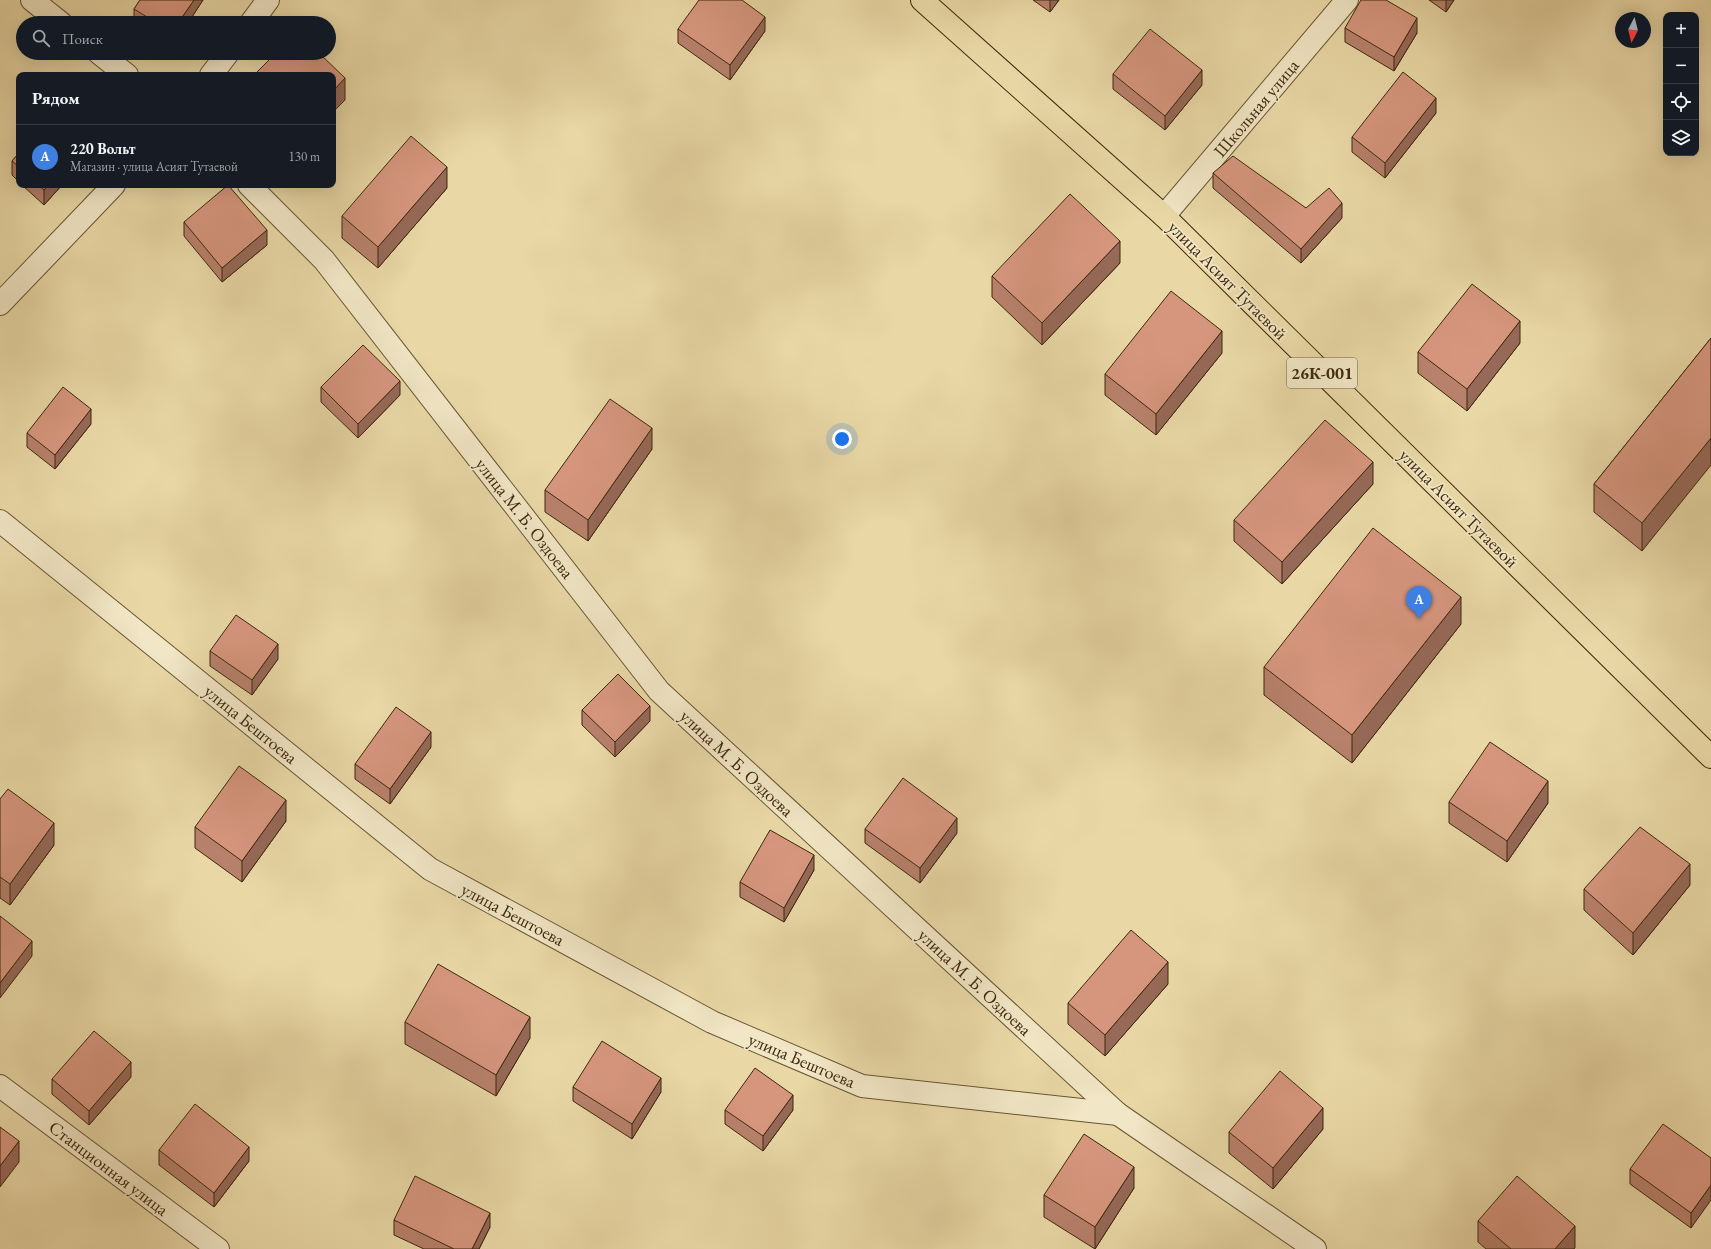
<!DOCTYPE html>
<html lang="ru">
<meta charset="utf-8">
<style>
:root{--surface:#171b24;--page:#242831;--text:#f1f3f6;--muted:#9ea1a6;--line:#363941;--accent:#c59692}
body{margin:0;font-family:"EB Garamond",serif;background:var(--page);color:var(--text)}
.controls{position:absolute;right:12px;top:12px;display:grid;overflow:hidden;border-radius:8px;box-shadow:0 4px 16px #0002}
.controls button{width:36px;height:36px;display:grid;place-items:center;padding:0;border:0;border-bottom:1px solid var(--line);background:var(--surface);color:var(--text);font:20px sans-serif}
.compass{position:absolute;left:1615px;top:12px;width:36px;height:36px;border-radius:50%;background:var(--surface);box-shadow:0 4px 16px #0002;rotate:187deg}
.you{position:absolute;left:842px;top:439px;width:14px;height:14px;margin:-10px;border:3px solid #fff;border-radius:50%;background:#1a73e8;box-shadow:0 0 0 6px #1a73e833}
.badge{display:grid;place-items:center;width:26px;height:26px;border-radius:50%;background:var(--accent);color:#fff;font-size:13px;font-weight:700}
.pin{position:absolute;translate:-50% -33px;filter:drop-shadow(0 1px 2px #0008)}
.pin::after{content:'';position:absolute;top:21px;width:14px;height:12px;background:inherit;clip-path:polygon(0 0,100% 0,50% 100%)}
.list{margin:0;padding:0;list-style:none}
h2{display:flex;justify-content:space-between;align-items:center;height:52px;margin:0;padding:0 16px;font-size:17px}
h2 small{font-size:13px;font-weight:400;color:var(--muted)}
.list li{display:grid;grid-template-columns:26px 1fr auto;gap:12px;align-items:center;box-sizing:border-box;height:64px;padding:0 16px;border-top:1px solid var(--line)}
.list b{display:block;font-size:15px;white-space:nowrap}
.list p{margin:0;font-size:13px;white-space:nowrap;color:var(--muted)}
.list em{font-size:13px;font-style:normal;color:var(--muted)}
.icon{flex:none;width:22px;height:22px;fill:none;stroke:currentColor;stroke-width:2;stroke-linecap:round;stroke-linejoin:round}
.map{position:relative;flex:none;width:1711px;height:1249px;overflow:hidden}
.search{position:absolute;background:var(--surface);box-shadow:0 4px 16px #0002;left:16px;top:16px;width:320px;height:44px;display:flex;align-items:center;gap:10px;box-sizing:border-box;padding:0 14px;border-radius:22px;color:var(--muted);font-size:15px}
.panel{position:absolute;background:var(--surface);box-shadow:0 4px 16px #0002;left:16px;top:72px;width:320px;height:116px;border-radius:8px}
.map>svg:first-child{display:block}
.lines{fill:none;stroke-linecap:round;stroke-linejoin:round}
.street-casing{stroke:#685532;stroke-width:24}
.primary-casing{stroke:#3d290c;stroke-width:24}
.street{stroke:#f1e6c5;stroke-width:22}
.primary{stroke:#e9d8a6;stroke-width:22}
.wall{fill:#b8816c;stroke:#3d290c}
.shaded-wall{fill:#966958;stroke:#3d290c}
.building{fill:#d6967e;stroke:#3d290c}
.labels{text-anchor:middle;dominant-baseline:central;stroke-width:3.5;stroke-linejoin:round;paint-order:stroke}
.shield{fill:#f1e6c5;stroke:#736244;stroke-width:1}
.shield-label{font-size:17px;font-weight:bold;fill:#3d290c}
.street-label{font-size:18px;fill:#3d290c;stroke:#f1e6c5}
</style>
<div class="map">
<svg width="1711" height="1249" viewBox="0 0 1711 1249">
<rect width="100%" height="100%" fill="#e9d8a6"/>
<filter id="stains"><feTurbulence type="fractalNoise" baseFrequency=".005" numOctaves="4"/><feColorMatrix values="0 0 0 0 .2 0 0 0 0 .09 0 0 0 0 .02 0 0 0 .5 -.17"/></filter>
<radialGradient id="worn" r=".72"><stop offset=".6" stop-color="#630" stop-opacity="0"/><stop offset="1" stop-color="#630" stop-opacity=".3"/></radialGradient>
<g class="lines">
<g class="street-casing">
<g id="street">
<path d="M 32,0 L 61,23"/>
<path d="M 251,23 L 268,0"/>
<path d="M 99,53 L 127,75"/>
<path d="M 211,75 L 228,53"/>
<path d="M 249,185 L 324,260 L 659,691 L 1118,1114 L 1315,1249"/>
<path d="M 1164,216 L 1347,0"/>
<path d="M 0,304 L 114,185"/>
<path d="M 0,521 L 430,869 L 712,1022 L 862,1086 L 1118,1114"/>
<path d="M 0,1086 L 218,1249"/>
</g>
</g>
<g class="primary-casing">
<path id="primary" d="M 922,0 L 1164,216 L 1711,757"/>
</g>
<use href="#street" class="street"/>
<use href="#primary" class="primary"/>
</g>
<g class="wall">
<path d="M 140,0 L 203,0 L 188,23 L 134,23 L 134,9 Z"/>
<path d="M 1033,0 L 1059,0 L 1050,12 Z"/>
<path d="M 1429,0 L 1454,0 L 1446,12 Z"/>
<path d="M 1345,28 L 1417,33 L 1394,71 L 1345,42 Z"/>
<path d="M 678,29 L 765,31 L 730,80 L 678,43 Z"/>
<path d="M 1113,74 L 1202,85 L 1165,130 L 1113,89 Z"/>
<path d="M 1436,113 L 1385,178 L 1352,152 L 1352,137 Z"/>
<path d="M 19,153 L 19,182 L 12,175 L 12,161 Z"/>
<path d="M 1213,173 L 1306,208 L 1342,218 L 1301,263 L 1213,188 Z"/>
<path d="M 22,185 L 62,185 L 44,205 Z"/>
<path d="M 447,188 L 378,268 L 342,238 L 342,216 Z"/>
<path d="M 184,222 L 267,245 L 222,282 L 184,236 Z"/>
<path d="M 1120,263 L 1042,345 L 992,297 L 992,276 Z"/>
<path d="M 1711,338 L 1642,551 L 1594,512 L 1594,484 Z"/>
<path d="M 1520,343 L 1467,411 L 1418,373 L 1418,352 Z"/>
<path d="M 1222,353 L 1156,435 L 1105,395 L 1105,374 Z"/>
<path d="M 321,387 L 400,395 L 358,438 L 321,402 Z"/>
<path d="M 91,424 L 55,469 L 27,447 L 27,433 Z"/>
<path d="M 652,449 L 588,541 L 545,512 L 545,490 Z"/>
<path d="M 1373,484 L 1282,584 L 1234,541 L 1234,520 Z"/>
<path d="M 1461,624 L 1352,763 L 1264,695 L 1264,667 Z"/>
<path d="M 210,651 L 278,659 L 252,695 L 210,666 Z"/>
<path d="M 582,710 L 650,721 L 615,757 L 582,725 Z"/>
<path d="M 431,747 L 390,804 L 355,779 L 355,764 Z"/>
<path d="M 0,799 L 54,845 L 10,905 L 0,898 Z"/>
<path d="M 1449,802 L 1548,803 L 1507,862 L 1449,823 Z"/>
<path d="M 286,821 L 242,882 L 195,848 L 195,827 Z"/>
<path d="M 865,829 L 957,833 L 920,883 L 865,843 Z"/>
<path d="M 814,870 L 784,922 L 740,897 L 740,882 Z"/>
<path d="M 1690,885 L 1633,955 L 1584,910 L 1584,889 Z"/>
<path d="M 1168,984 L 1105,1056 L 1068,1024 L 1068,1003 Z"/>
<path d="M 405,1022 L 530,1038 L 496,1096 L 405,1044 Z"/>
<path d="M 131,1077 L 89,1125 L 52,1094 L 52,1079 Z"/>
<path d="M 573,1087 L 661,1092 L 632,1139 L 573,1101 Z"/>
<path d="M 725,1110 L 793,1110 L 763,1151 L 725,1124 Z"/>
<path d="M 1323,1129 L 1273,1189 L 1229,1153 L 1229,1132 Z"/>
<path d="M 159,1150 L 249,1161 L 214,1207 L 159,1165 Z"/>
<path d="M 1711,1158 L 1691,1228 L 1630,1184 L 1630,1169 Z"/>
<path d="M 1134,1188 L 1095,1249 L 1044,1217 L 1044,1195 Z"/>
<path d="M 394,1220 L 490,1227 L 479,1249 L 424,1249 L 394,1235 Z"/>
<path d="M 1478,1221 L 1575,1247 L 1574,1249 L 1486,1249 L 1478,1242 Z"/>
</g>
<g class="shaded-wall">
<path d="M 194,0 L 203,0 L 188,23 L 178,23 Z"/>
<path d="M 1050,0 L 1059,0 L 1050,12 Z"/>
<path d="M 1446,0 L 1454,0 L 1446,12 Z"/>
<path d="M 765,17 L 765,31 L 730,80 L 730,65 Z"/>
<path d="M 1417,18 L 1417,33 L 1394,71 L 1394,57 Z"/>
<path d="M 1202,70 L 1202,85 L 1165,130 L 1165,116 Z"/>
<path d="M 345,78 L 345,100 L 333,112 L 333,91 Z"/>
<path d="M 1436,98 L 1436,113 L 1385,178 L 1385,163 Z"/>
<path d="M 447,167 L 447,188 L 378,268 L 378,247 Z"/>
<path d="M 48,185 L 62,185 L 44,205 L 44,190 Z"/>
<path d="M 1342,203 L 1342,218 L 1301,263 L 1301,249 Z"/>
<path d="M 267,230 L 267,245 L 222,282 L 222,268 Z"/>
<path d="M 1120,241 L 1120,263 L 1042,345 L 1042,323 Z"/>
<path d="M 1520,321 L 1520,343 L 1467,411 L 1467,389 Z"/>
<path d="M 1222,331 L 1222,353 L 1156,435 L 1156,414 Z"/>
<path d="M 400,381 L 400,395 L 358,438 L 358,424 Z"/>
<path d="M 91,409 L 91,424 L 55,469 L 55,455 Z"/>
<path d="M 652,428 L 652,449 L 588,541 L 588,520 Z"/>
<path d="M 1711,438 L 1711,465 L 1642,551 L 1642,523 Z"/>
<path d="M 1373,462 L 1373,484 L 1282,584 L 1282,562 Z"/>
<path d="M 1461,597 L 1461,624 L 1352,763 L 1352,735 Z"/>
<path d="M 278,644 L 278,659 L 252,695 L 252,680 Z"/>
<path d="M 650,706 L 650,721 L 615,757 L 615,742 Z"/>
<path d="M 431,732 L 431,747 L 390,804 L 390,789 Z"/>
<path d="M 1548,781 L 1548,803 L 1507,862 L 1507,841 Z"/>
<path d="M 286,800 L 286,821 L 242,882 L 242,861 Z"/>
<path d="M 957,818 L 957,833 L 920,883 L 920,868 Z"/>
<path d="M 54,823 L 54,845 L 10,905 L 10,884 Z"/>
<path d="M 814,855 L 814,870 L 784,922 L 784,908 Z"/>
<path d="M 1690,864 L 1690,885 L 1633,955 L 1633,933 Z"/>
<path d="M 32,941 L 32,956 L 0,998 L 0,983 Z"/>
<path d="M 1168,962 L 1168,984 L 1105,1056 L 1105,1035 Z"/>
<path d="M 530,1017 L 530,1038 L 496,1096 L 496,1075 Z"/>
<path d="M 131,1062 L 131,1077 L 89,1125 L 89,1111 Z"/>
<path d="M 661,1078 L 661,1092 L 632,1139 L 632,1124 Z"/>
<path d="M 793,1095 L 793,1110 L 763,1151 L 763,1136 Z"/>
<path d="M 1323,1108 L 1323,1129 L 1273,1189 L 1273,1168 Z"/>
<path d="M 19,1141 L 19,1162 L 0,1187 L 0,1166 Z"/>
<path d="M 249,1147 L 249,1161 L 214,1207 L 214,1193 Z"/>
<path d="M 1134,1167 L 1134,1188 L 1095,1249 L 1095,1227 Z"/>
<path d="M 1711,1185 L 1711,1200 L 1691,1228 L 1691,1213 Z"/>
<path d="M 490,1213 L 490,1227 L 479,1249 L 472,1249 Z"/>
<path d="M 1575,1226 L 1575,1247 L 1574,1249 L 1555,1249 Z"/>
</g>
<g class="building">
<path d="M 140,0 L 194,0 L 178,23 L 157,23 L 134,9 Z"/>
<path d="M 699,0 L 742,0 L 765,17 L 730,65 L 678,29 Z"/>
<path d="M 1361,0 L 1386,0 L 1417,18 L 1394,57 L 1345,28 Z"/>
<path d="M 1150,29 L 1202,70 L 1165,116 L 1113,74 Z"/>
<path d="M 276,53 L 319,53 L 345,78 L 333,91 L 333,75 L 254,75 Z"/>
<path d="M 1403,72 L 1436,98 L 1385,163 L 1352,137 Z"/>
<path d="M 411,136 L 447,167 L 378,247 L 342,216 Z"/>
<path d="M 19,153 L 19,167 L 12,161 Z"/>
<path d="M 1233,156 L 1306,208 L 1329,188 L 1342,203 L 1301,249 L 1213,173 Z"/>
<path d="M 38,185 L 48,185 L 44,190 Z"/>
<path d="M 228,185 L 267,230 L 222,268 L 184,222 Z"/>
<path d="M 1070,194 L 1120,241 L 1042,323 L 992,276 Z"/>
<path d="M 1472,284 L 1520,321 L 1467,389 L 1418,352 Z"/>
<path d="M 1171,291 L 1222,331 L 1156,414 L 1105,374 Z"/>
<path d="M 1711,338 L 1711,438 L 1642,523 L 1594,484 Z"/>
<path d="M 363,345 L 400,381 L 358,424 L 321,387 Z"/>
<path d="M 63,387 L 91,409 L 55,455 L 27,433 Z"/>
<path d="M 610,399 L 652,428 L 588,520 L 545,490 Z"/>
<path d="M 1325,420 L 1373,462 L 1282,562 L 1234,520 Z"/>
<path d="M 1373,528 L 1461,597 L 1352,735 L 1264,667 Z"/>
<path d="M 236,615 L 278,644 L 252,680 L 210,651 Z"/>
<path d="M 618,674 L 650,706 L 615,742 L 582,710 Z"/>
<path d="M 396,707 L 431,732 L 390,789 L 355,764 Z"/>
<path d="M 1490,742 L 1548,781 L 1507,841 L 1449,802 Z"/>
<path d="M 239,766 L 286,800 L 242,861 L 195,827 Z"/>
<path d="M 903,778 L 957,818 L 920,868 L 865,829 Z"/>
<path d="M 8,789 L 54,823 L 10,884 L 0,877 L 0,799 Z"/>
<path d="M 1640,827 L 1690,864 L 1633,933 L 1584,889 Z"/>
<path d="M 770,830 L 814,855 L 784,908 L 740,882 Z"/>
<path d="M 0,916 L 32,941 L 0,983 Z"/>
<path d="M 1131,930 L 1168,962 L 1105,1035 L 1068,1003 Z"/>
<path d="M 438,964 L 530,1017 L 496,1075 L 405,1022 Z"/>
<path d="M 94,1031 L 131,1062 L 89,1111 L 52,1079 Z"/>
<path d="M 602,1041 L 661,1078 L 632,1124 L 573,1087 Z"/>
<path d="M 755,1068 L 793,1095 L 763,1136 L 725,1110 Z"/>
<path d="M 1280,1071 L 1323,1108 L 1273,1168 L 1229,1132 Z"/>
<path d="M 195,1104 L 249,1147 L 214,1193 L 159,1150 Z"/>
<path d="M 1663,1124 L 1711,1158 L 1711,1185 L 1691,1213 L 1630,1169 Z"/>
<path d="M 0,1127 L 19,1141 L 0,1166 Z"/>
<path d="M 1084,1134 L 1134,1167 L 1095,1227 L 1044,1195 Z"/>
<path d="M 415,1176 L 490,1213 L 472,1249 L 454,1249 L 394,1220 Z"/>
<path d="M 1517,1176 L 1575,1226 L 1555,1249 L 1511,1249 L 1478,1221 Z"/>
</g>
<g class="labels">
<rect class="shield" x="1287" y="358" width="70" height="30" rx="3"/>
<g class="shield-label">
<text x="1322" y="373">26К-001</text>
</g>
<g class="street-label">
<text transform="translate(1256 108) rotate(-50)">Школьная улица</text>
<text transform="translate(1228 280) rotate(45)">улица Асият Тутаевой</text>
<text transform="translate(1459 508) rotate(45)">улица Асият Тутаевой</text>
<text transform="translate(525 518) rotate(52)">улица М. Б. Оздоева</text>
<text transform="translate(251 724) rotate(39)">улица Бештоева</text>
<text transform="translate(737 763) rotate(43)">улица М. Б. Оздоева</text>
<text transform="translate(513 914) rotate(28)">улица Бештоева</text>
<text transform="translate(975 982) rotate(43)">улица М. Б. Оздоева</text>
<text transform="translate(802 1060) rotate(23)">улица Бештоева</text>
<text transform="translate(109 1168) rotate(37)">Станционная улица</text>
</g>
</g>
<rect width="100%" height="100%" filter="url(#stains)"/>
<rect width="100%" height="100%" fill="url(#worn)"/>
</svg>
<div class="controls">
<button>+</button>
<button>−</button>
<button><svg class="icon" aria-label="locate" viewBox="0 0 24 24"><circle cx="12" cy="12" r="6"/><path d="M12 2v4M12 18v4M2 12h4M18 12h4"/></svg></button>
<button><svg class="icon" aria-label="layers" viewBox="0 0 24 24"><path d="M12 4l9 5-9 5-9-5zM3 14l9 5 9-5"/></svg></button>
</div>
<svg class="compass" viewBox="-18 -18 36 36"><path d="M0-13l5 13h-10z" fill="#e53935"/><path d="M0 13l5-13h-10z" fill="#9ea1a6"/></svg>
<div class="you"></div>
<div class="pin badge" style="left:1419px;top:619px;background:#3f7fe0">A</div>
<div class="search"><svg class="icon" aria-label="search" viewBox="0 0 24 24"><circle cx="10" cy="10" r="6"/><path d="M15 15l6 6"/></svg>Поиск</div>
<section class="panel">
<h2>Рядом<small></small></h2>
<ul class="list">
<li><span class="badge" style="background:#3f7fe0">A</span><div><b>220 Вольт</b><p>Магазин · улица Асият Тутаевой</p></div><em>130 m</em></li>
</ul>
</section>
</div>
